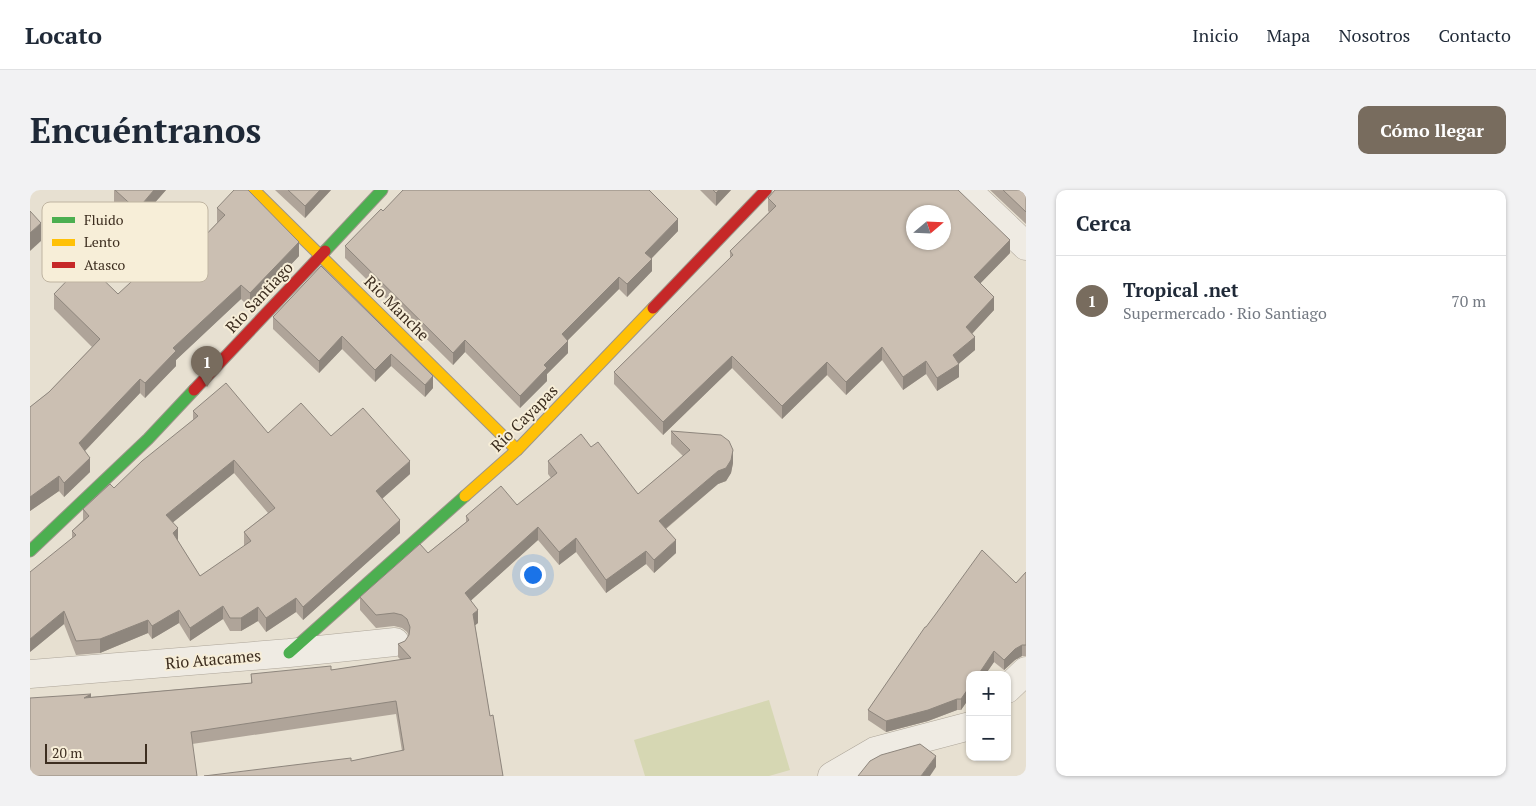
<!DOCTYPE html>
<html lang="es">
<meta charset="utf-8">
<style>
:root{--surface:#fff;--page:#f2f2f3;--text:#1f2937;--muted:#747a83;--line:#e0e1e3;--accent:#786c5e}
body{margin:0;font-family:"PT Serif",serif;background:var(--page);color:var(--text)}
.controls{position:absolute;right:15px;bottom:15px;display:grid;overflow:hidden;border-radius:10px;box-shadow:0 1px 4px #0004}
.controls button{width:45px;height:45px;display:grid;place-items:center;padding:0;border:0;border-bottom:1px solid var(--line);background:var(--surface);color:var(--text);font:25px sans-serif}
.compass{position:absolute;left:876px;top:15px;width:45px;height:45px;border-radius:50%;background:var(--surface);box-shadow:0 1px 4px #0004;rotate:71deg}
.scale{position:absolute;left:15px;bottom:12px;width:102px;box-sizing:border-box;padding-left:5px;border:2px solid #3d2e20;border-top:0;font-size:14px;line-height:18px;white-space:nowrap;color:#3d2e20;-webkit-text-stroke:4px #f7eed8;paint-order:stroke}
.you{position:absolute;left:502px;top:384px;width:18px;height:18px;margin:-12px;border:4px solid #fff;border-radius:50%;background:#1a73e8;box-shadow:0 0 0 8px #1a73e833}
.badge{display:grid;place-items:center;width:32px;height:32px;border-radius:50%;background:var(--accent);color:#fff;font-size:16px;font-weight:700}
.pin{position:absolute;translate:-50% -41px;filter:drop-shadow(0 1px 2px #0008)}
.pin::after{content:'';position:absolute;top:26px;width:18px;height:15px;background:inherit;clip-path:polygon(0 0,100% 0,50% 100%)}
.list{margin:0;padding:0;list-style:none}
h2{display:flex;justify-content:space-between;align-items:center;height:65px;margin:0;padding:0 20px;font-size:21px}
h2 small{font-size:16px;font-weight:400;color:var(--muted)}
.list li{display:grid;grid-template-columns:32px 1fr auto;gap:15px;align-items:center;box-sizing:border-box;height:90px;padding:0 20px;border-top:1px solid var(--line)}
.list b{display:block;font-size:19px;white-space:nowrap}
.list p{margin:0;font-size:16px;white-space:nowrap;color:var(--muted)}
.list em{font-size:16px;font-style:normal;color:var(--muted)}
.map{position:relative;flex:none;width:996px;height:586px;overflow:hidden;border-radius:10px}
header{display:flex;align-items:center;gap:30px;box-sizing:border-box;height:70px;padding:0 25px;background:var(--surface);border-bottom:1px solid var(--line)}
header strong{font-size:24px}
nav{display:flex;gap:28px;margin-inline-start:auto;font-size:18px}
.intro{display:flex;align-items:center;justify-content:space-between;box-sizing:border-box;height:120px;padding:0 30px}
h1{margin:0;font-size:35px}
.button{padding:12px 22px;border-radius:10px;background:var(--accent);color:#fff;font-size:18px;font-weight:700}
main{display:flex;gap:30px;padding:0 30px}
aside{flex:1;background:var(--surface);border-radius:10px;box-shadow:0 1px 4px #0004}
.map>svg:first-child{display:block}
.green{fill:#d6d7b3}
.lines{fill:none;stroke-linecap:round;stroke-linejoin:round}
.street-casing{stroke:#ada599;stroke-width:29}
.fast-casing{stroke:#9c958a;stroke-width:13}
.slow-casing{stroke:#9c958a;stroke-width:13}
.jam-casing{stroke:#9c958a;stroke-width:13}
.street{stroke:#efebe3;stroke-width:28}
.fast{stroke:#4caf50;stroke-width:11}
.slow{stroke:#ffc107;stroke-width:11}
.jam{stroke:#c62828;stroke-width:11}
.wall{fill:#afa499;fill-rule:evenodd}
.shaded-wall{fill:#8e867d}
.building{fill:#cbbfb2;stroke:#8e867d;fill-rule:evenodd}
.labels{text-anchor:middle;dominant-baseline:central;stroke-width:4;stroke-linejoin:round;paint-order:stroke}
.street-label{font-size:16px;fill:#3d2e20;stroke:#f7eed8}
.key{fill:#f7eed8;stroke:#bfb4a1;stroke-width:1}
.key-label{font-size:14px;fill:#3d2e20}
</style>
<header>
<strong>Locato</strong>
<nav><a>Inicio</a><a>Mapa</a><a>Nosotros</a><a>Contacto</a></nav>
</header>
<div class="intro"><h1>Encuéntranos</h1><a class="button">Cómo llegar</a></div>
<main>
<div class="map">
<svg width="996" height="586" viewBox="0 0 996 586">
<rect width="100%" height="100%" fill="#e7e0d1"/>
<path class="green" d="M 739,510 L 760,580 L 739,586 L 615,586 L 604,550 Z"/>
<g class="lines">
<g class="street-casing">
<g id="street">
<path d="M 937,0 L 996,56"/>
<path d="M 0,484 L 259,463 L 365,452"/>
<path d="M 977,499 L 996,481"/>
<path d="M 802,586 L 845,561 L 940,536"/>
</g>
</g>
<g class="fast-casing">
<g id="fast">
<path d="M 295,61 L 352,0"/>
<path d="M 0,361 L 118,249 L 164,200"/>
<path d="M 259,463 L 435,306"/>
</g>
</g>
<g class="slow-casing">
<g id="slow">
<path d="M 224,0 L 487,260"/>
<path d="M 435,306 L 487,260 L 623,118"/>
</g>
</g>
<g class="jam-casing">
<g id="jam">
<path d="M 623,118 L 736,0"/>
<path d="M 164,200 L 295,61"/>
</g>
</g>
<use href="#street" class="street"/>
<use href="#fast" class="fast"/>
<use href="#slow" class="slow"/>
<use href="#jam" class="jam"/>
</g>
<g class="wall">
<path d="M 84,0 L 136,0 L 107,33 L 84,13 Z"/>
<path d="M 245,0 L 301,0 L 275,28 Z"/>
<path d="M 670,0 L 701,0 L 686,16 Z"/>
<path d="M 960,0 L 996,0 L 996,34 Z"/>
<path d="M 738,8 L 980,63 L 950,93 L 964,120 L 942,144 L 945,160 L 928,174 L 929,187 L 907,201 L 896,184 L 873,200 L 852,170 L 816,205 L 797,185 L 752,229 L 702,178 L 633,245 L 584,194 L 584,182 L 700,68 L 700,61 L 739,22 L 738,21 Z"/>
<path d="M 187,18 L 269,66 L 220,118 L 211,109 L 146,170 L 146,176 L 115,208 L 110,203 L 55,261 L 60,282 L 34,307 L 29,301 L 0,321 L 0,217 L 19,202 L 62,157 L 24,119 L 24,104 L 88,104 L 138,84 L 187,33 Z"/>
<path d="M 353,21 L 648,41 L 621,69 L 622,81 L 597,107 L 589,99 L 538,150 L 538,163 L 517,184 L 517,191 L 490,218 L 435,162 L 423,175 L 315,68 L 315,56 Z"/>
<path d="M 291,76 L 403,198 L 395,207 L 361,176 L 345,192 L 312,159 L 289,183 L 243,139 L 243,127 Z"/>
<path d="M 163,221 L 238,243 L 301,246 L 380,284 L 352,309 L 370,343 L 273,430 L 266,422 L 236,442 L 228,431 L 211,441 L 200,441 L 193,429 L 160,451 L 149,433 L 122,449 L 118,443 L 70,463 L 46,465 L 34,434 L 0,462 L 42,348 L 42,341 L 53,330 L 53,319 L 84,298 L 163,230 ZM 204,283 L 238,323 L 214,342 L 214,355 L 215,356 L 170,386 L 148,351 L 143,332 Z"/>
<path d="M 641,241 L 703,273 L 701,283 L 696,291 L 688,294 L 636,339 L 646,363 L 624,383 L 616,374 L 576,403 L 546,362 L 529,375 L 508,350 L 441,410 L 448,433 L 445,435 L 460,526 L 473,586 L 321,571 L 372,561 L 366,524 L 162,554 L 61,507 L 221,493 L 221,484 L 301,480 L 371,470 L 368,467 L 368,454 L 375,451 L 379,446 L 377,442 L 372,438 L 364,436 L 346,438 L 330,420 L 330,407 L 398,363 L 436,332 L 436,326 L 487,315 L 521,288 L 518,284 L 518,271 L 561,257 L 608,304 L 653,266 L 641,254 Z"/>
<path d="M 996,382 L 996,466 L 992,466 L 985,470 L 974,480 L 964,472 L 955,485 L 940,485 L 940,507 L 931,520 L 927,520 L 898,531 L 856,542 L 838,530 L 838,520 L 896,437 L 986,393 Z"/>
</g>
<g class="shaded-wall">
<path d="M 124,0 L 136,0 L 107,33 L 107,20 Z"/>
<path d="M 290,0 L 301,0 L 275,28 L 275,16 Z"/>
<path d="M 689,0 L 701,0 L 686,16 L 686,3 Z"/>
<path d="M 648,29 L 648,41 L 615,75 L 615,63 Z"/>
<path d="M 11,33 L 11,51 L 0,61 L 0,43 Z"/>
<path d="M 980,50 L 980,63 L 944,100 L 944,87 Z"/>
<path d="M 269,52 L 269,66 L 220,118 L 220,103 Z"/>
<path d="M 622,69 L 622,81 L 597,107 L 597,94 Z"/>
<path d="M 589,87 L 589,99 L 532,156 L 532,144 Z"/>
<path d="M 211,95 L 211,109 L 146,170 L 146,176 L 115,208 L 115,193 L 143,158 Z"/>
<path d="M 964,107 L 964,120 L 936,150 L 936,137 Z"/>
<path d="M 312,146 L 312,159 L 289,183 L 289,171 Z"/>
<path d="M 945,147 L 945,160 L 925,177 L 929,174 L 929,187 L 907,201 L 907,188 L 923,165 Z"/>
<path d="M 435,150 L 435,162 L 423,175 L 423,163 Z"/>
<path d="M 538,151 L 538,163 L 517,184 L 517,191 L 490,218 L 490,206 L 514,175 Z"/>
<path d="M 852,157 L 852,170 L 816,205 L 816,192 Z"/>
<path d="M 361,164 L 361,176 L 345,192 L 345,180 Z"/>
<path d="M 702,166 L 702,178 L 633,245 L 633,232 Z"/>
<path d="M 896,171 L 896,184 L 873,200 L 873,187 Z"/>
<path d="M 797,172 L 797,185 L 752,229 L 752,216 Z"/>
<path d="M 403,186 L 403,198 L 395,207 L 395,195 Z"/>
<path d="M 110,189 L 110,203 L 49,267 L 49,253 Z"/>
<path d="M 703,260 L 703,273 L 701,283 L 696,291 L 688,294 L 629,344 L 629,331 L 688,281 Z"/>
<path d="M 60,268 L 60,282 L 34,307 L 34,293 Z"/>
<path d="M 204,270 L 204,283 L 136,338 L 136,325 Z"/>
<path d="M 380,271 L 380,284 L 346,314 L 346,301 Z"/>
<path d="M 29,286 L 29,301 L 0,321 L 0,307 Z"/>
<path d="M 370,330 L 370,343 L 273,430 L 273,417 Z"/>
<path d="M 508,337 L 508,350 L 435,416 L 435,403 Z"/>
<path d="M 148,338 L 148,351 L 143,343 Z"/>
<path d="M 546,348 L 546,362 L 529,375 L 529,362 Z"/>
<path d="M 646,350 L 646,363 L 624,383 L 624,370 Z"/>
<path d="M 616,361 L 616,374 L 576,403 L 576,390 Z"/>
<path d="M 266,408 L 266,422 L 236,442 L 236,428 Z"/>
<path d="M 193,416 L 193,429 L 160,451 L 160,438 Z"/>
<path d="M 228,417 L 228,431 L 211,441 L 211,428 Z"/>
<path d="M 149,420 L 149,433 L 122,449 L 122,436 Z"/>
<path d="M 448,420 L 448,433 L 443,437 L 443,424 Z"/>
<path d="M 34,421 L 34,434 L 0,462 L 0,449 Z"/>
<path d="M 118,430 L 118,443 L 70,463 L 70,449 Z"/>
<path d="M 992,455 L 992,466 L 985,470 L 974,480 L 974,470 L 985,459 Z"/>
<path d="M 964,461 L 964,472 L 955,485 L 948,485 Z"/>
<path d="M 940,496 L 940,507 L 931,520 L 931,509 Z"/>
<path d="M 61,504 L 61,517 L 54,508 Z"/>
<path d="M 927,509 L 927,520 L 898,531 L 856,542 L 856,531 Z"/>
<path d="M 906,566 L 906,577 L 900,586 L 891,586 Z"/>
</g>
<g class="building">
<path d="M 85,0 L 124,0 L 107,20 Z"/>
<path d="M 204,0 L 218,0 L 269,52 L 220,103 L 211,95 L 143,158 L 146,161 L 115,193 L 110,189 L 49,253 L 60,268 L 34,293 L 29,286 L 0,307 L 0,217 L 19,202 L 70,149 L 24,104 L 55,72 L 88,104 L 125,70 L 138,84 L 195,25 L 187,18 Z"/>
<path d="M 258,0 L 290,0 L 275,16 Z"/>
<path d="M 373,0 L 619,0 L 648,29 L 615,63 L 622,69 L 597,94 L 589,87 L 532,144 L 538,151 L 514,175 L 517,178 L 490,206 L 435,150 L 423,163 L 315,56 L 351,19 L 353,21 Z"/>
<path d="M 683,0 L 689,0 L 686,3 Z"/>
<path d="M 745,0 L 928,0 L 980,50 L 944,87 L 964,107 L 936,137 L 945,147 L 923,165 L 929,174 L 907,188 L 896,171 L 873,187 L 852,157 L 816,192 L 797,172 L 752,216 L 702,166 L 633,232 L 584,182 L 703,65 L 700,61 L 746,16 L 738,8 ZM 884,22 L 914,22 L 914,52 L 884,52 Z"/>
<path d="M 973,0 L 996,0 L 996,22 Z"/>
<path d="M 0,21 L 11,33 L 0,43 Z"/>
<path d="M 291,76 L 403,186 L 395,195 L 361,164 L 345,180 L 312,146 L 289,171 L 243,127 Z"/>
<path d="M 196,193 L 238,243 L 271,213 L 301,246 L 333,218 L 380,271 L 346,301 L 370,330 L 273,417 L 266,408 L 236,428 L 228,417 L 211,428 L 200,428 L 193,416 L 160,438 L 149,420 L 122,436 L 118,430 L 70,449 L 46,451 L 34,421 L 0,449 L 0,382 L 46,345 L 42,341 L 59,326 L 53,319 L 80,294 L 84,298 L 112,271 L 168,226 L 163,221 ZM 204,270 L 245,318 L 214,342 L 221,351 L 170,386 L 143,343 L 148,338 L 136,325 Z"/>
<path d="M 641,241 L 691,245 L 699,251 L 703,260 L 701,270 L 696,278 L 688,281 L 629,331 L 646,350 L 624,370 L 616,361 L 576,390 L 546,348 L 529,362 L 508,337 L 435,403 L 448,420 L 443,424 L 460,526 L 463,525 L 473,586 L 174,586 L 321,568 L 321,571 L 374,560 L 366,511 L 161,542 L 167,586 L 0,586 L 0,508 L 61,504 L 54,508 L 222,493 L 221,484 L 301,476 L 301,480 L 381,468 L 368,454 L 375,451 L 379,445 L 380,437 L 377,429 L 372,425 L 364,423 L 346,425 L 330,407 L 390,354 L 398,363 L 439,330 L 436,326 L 471,296 L 487,315 L 527,283 L 518,271 L 551,244 L 561,257 L 568,252 L 608,304 L 660,260 Z"/>
<path d="M 952,360 L 986,393 L 996,382 L 996,455 L 992,455 L 985,459 L 974,470 L 964,461 L 948,485 L 940,485 L 940,496 L 931,509 L 927,509 L 898,520 L 856,531 L 838,520 L 895,437 L 896,437 L 905,425 Z"/>
<path d="M 890,554 L 906,566 L 891,586 L 828,586 L 840,571 L 851,565 Z"/>
</g>
<g class="labels">
<g class="street-label">
<text transform="translate(229 107) rotate(-47)">Rio Santiago</text>
<text transform="translate(367 118) rotate(45)">Rio Manche</text>
<text transform="translate(494 228) rotate(-45)">Rio Cayapas</text>
<text transform="translate(183 469) rotate(-5)">Rio Atacames</text>
</g>
</g>
<rect x="12" y="12" width="166" height="80" rx="8" class="key"/>
<rect x="22" y="27" width="23" height="6" fill="#4caf50"/>
<rect x="22" y="49" width="23" height="7" fill="#ffc107"/>
<rect x="22" y="72" width="23" height="6" fill="#c62828"/>
<g class="key-label">
<text x="54" y="35">Fluido</text>
<text x="54" y="57">Lento</text>
<text x="54" y="80">Atasco</text>
</g>
</svg>
<div class="controls">
<button>+</button>
<button>−</button>
</div>
<svg class="compass" viewBox="-18 -18 36 36"><path d="M0-13l5 13h-10z" fill="#e53935"/><path d="M0 13l5-13h-10z" fill="#747a83"/></svg>
<div class="scale">20 m</div>
<div class="you"></div>
<div class="pin badge" style="left:177px;top:197px">1</div>
</div>
<aside>
<h2>Cerca<small></small></h2>
<ul class="list">
<li><span class="badge">1</span><div><b>Tropical .net</b><p>Supermercado · Rio Santiago</p></div><em>70 m</em></li>
</ul>
</aside>
</main>
